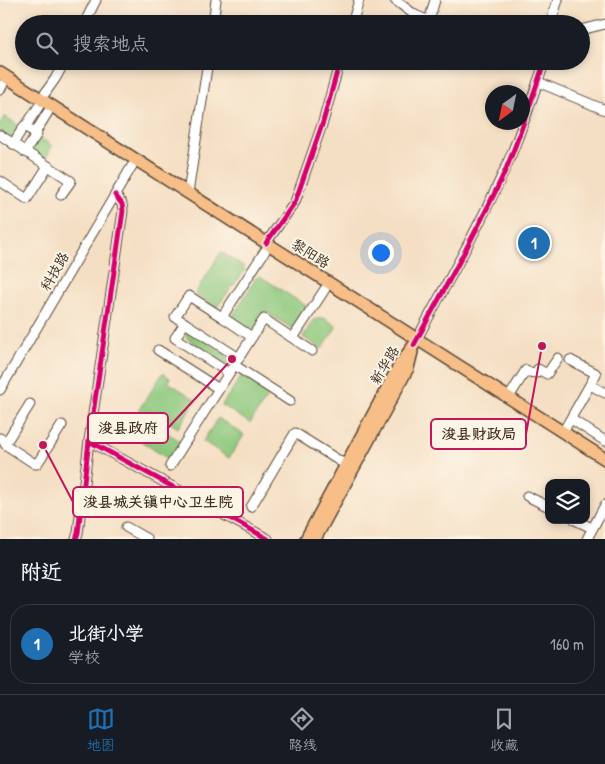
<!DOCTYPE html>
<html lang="zh">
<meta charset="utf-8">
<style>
:root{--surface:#171b24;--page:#20242c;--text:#f1f3f6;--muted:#9ea1a6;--line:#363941;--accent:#1f6fb2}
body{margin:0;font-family:"Patrick Hand","LXGW WenKai TC",sans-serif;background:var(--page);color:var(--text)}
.controls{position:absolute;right:15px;bottom:15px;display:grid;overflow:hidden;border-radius:10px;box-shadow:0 2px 8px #0003}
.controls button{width:45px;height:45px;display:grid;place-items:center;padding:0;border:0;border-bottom:1px solid var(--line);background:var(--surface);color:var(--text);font:25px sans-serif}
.compass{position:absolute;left:485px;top:85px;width:45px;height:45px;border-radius:50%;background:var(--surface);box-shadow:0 2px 8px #0003;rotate:213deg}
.you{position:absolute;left:380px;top:252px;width:18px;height:18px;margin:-12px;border:4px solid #fff;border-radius:50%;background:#1a73e8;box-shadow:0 0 0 8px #1a73e833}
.badge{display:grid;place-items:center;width:32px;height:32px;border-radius:50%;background:var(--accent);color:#fff;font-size:16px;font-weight:700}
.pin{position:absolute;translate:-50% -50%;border:2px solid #fff;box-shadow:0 1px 5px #0006}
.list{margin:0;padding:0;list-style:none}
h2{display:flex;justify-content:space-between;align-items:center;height:65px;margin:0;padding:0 20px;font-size:21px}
h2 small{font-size:16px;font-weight:400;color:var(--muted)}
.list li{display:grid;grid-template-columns:32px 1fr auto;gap:15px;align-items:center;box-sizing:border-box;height:80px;margin:0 10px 10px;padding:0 10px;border:1px solid var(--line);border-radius:20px}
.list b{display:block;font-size:19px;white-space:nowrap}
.list p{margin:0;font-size:16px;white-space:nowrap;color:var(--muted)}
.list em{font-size:16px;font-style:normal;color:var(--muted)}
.icon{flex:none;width:28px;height:28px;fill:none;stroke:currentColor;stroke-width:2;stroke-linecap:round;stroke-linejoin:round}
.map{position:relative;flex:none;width:605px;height:539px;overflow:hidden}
.search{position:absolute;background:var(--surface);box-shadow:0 2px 8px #0003;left:15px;right:15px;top:15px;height:55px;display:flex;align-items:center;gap:12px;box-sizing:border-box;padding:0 18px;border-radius:28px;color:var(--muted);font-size:19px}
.sheet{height:155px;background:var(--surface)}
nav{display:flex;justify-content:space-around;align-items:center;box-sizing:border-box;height:70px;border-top:1px solid var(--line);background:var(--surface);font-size:14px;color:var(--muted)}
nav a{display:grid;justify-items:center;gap:2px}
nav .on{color:var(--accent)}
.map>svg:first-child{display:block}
.green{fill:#8dc87d;stroke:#64794e}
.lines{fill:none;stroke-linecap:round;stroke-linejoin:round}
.minor-casing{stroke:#574537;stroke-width:11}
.major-casing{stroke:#574537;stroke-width:14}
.minor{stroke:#fff;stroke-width:9}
.major{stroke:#f7be87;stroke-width:11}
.cycleway-casing{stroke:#fcf5e5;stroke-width:8}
.cycleway{stroke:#d6006c;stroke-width:5}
.labels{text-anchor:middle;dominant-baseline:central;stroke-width:4;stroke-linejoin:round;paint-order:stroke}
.street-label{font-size:14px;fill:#3b2a1e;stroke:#fcf5e5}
.leader{fill:none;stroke:#c2185b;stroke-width:2}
.callout-dot{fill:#c2185b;stroke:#fcf5e5;stroke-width:2}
.callout{fill:#fcf5e5;stroke:#c2185b;stroke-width:2}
.callout-label{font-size:15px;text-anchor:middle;font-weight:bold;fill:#3b2a1e}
</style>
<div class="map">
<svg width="605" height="539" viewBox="0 0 605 539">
<rect width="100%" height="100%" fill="#fcf5e5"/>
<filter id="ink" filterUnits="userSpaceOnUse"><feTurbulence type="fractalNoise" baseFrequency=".02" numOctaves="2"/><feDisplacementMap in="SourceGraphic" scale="10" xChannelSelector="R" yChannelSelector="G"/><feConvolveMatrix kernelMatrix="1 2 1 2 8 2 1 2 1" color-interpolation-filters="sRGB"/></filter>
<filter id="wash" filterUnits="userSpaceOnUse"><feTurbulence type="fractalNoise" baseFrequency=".0096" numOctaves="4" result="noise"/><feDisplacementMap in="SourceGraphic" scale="20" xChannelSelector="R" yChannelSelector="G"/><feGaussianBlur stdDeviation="1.12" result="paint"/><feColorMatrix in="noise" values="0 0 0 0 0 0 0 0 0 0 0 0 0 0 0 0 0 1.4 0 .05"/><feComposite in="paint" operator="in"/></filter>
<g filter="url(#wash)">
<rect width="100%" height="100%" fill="#f5dfc4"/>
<g class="green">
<path d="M 4,117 L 6,117 L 19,126 L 12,139 L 0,133 L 0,124 Z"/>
<path d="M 39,137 L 52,146 L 52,147 L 45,159 L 30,150 Z"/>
<path d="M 221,252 L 243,266 L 245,270 C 236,283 226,294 217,307 L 215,307 L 195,294 Z"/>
<path d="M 260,276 L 306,306 L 305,311 L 294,328 L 290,327 L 266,312 C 253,332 255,334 233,321 L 233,316 L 256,278 Z"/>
<path d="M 323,318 L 326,319 L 336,326 L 335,329 L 322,349 L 303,337 L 313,320 Z"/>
<path d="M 188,331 L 191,332 L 231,358 L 231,362 L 226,364 L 187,338 L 185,336 Z"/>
<path d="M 163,373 L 170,378 L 168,382 L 196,400 L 178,428 L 152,411 L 148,417 L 138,411 Z"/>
<path d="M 242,375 L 270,393 L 250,423 L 222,405 Z"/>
<path d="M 218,418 L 244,435 L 229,458 L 203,441 Z"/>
<path d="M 149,421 L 183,443 L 171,461 L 138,439 Z"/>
</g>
</g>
<g filter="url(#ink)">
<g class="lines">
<g class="minor-casing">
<g id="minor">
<path d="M 395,0 L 415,15 L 429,21 L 435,0"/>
<path d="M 84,24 L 96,0"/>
<path d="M 213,24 L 216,0"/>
<path d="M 352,24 L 359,0"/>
<path d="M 550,24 L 558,0"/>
<path d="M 581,30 L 605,24"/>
<path d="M 538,82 L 605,110"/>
<path d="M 0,90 L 3,84"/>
<path d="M 41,99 L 55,79 L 65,61"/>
<path d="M 25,127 L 39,106"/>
<path d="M 35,133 L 48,112"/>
<path d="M 0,135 L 48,166 L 27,199 L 0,181"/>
<path d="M 13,144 L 24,126 L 37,134 L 25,152"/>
<path d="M 48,166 L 71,181 L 61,195"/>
<path d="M 188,193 L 208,61"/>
<path d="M 266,243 L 295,202 L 323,122 L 340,61"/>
<path d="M 185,323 L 175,317 L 189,296 L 222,317"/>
<path d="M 252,337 L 264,319 L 312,351"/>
<path d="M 293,338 L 325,289"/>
<path d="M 415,343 C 445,285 479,229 505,169 C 521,134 532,98 545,61"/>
<path d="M 158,350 L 219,389"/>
<path d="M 234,365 L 290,401"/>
<path d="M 229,373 L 175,338 L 185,323 L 239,358"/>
<path d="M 590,385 L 605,393"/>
<path d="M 0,390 L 132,166"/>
<path d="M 509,397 L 526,370 L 529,372 L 536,373 L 538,369 L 547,374 L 558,358"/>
<path d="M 571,419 L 605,441"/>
<path d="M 563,432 L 596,374 L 595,373 L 570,360"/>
<path d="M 0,438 L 3,440 L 6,445 L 35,464 L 37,464 L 62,425"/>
<path d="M 89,441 L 268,539"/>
<path d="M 5,444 L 30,404"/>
<path d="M 170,466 L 252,337 L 222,317 L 265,251"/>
<path d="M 527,496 L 549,507"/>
<path d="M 251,507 L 295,433 L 346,465"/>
<path d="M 575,520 L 592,528"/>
<path d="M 126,527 L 147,539"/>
<path d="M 76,539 L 78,533 L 89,441 L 123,211 L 122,204 L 115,195"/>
<path d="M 587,539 L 605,505"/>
</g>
</g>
<g class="major-casing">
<g id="major">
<path d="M 0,73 L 605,459"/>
<path d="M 306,539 L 400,364 L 414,345"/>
<path d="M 315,539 L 408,368 L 412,352"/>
</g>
</g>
<use href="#minor" class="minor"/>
<use href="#major" class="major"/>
<g class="cycleway-casing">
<g id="cycleway">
<path d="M 266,243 L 295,202 L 323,122 L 340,61"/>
<path d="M 414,345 C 445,287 479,229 506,169 C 521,134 532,97 545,61"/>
<path d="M 89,441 L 268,539"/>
<path d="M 76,539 L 78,533 L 89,441 L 123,211 L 122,204 L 115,195"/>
</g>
</g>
<use href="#cycleway" class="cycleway"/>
</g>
</g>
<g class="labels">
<g class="street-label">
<text transform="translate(311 253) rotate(32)">黎阳路</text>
<text transform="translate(54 271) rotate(-60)">科技路</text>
<text transform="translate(384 365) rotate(-59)">新华路</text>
</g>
</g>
<path class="leader" d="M232 359L168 428M542 346L526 434M43 445L73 502"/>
<g class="callout-dot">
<circle cx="232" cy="359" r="5"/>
<circle cx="542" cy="346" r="5"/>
<circle cx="43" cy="445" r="5"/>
</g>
<g class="callout">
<rect x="88" y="413" width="80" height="30" rx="5"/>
<rect x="431" y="419" width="95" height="30" rx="5"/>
<rect x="73" y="487" width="170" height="30" rx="5"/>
</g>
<g class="callout-label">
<text x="128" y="433">浚县政府</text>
<text x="479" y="439">浚县财政局</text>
<text x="158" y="507">浚县城关镇中心卫生院</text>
</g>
</svg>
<div class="controls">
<button><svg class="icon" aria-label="layers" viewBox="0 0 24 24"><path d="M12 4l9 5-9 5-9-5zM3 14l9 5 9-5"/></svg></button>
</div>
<svg class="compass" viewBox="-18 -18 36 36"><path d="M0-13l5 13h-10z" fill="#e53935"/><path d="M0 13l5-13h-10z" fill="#9ea1a6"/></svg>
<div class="you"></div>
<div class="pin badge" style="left:534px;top:243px">1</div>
<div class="search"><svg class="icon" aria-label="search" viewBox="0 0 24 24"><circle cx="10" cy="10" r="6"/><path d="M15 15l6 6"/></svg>搜索地点</div>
</div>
<section class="sheet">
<h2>附近<small></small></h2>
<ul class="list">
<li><span class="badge">1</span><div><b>北街小学</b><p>学校</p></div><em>160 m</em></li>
</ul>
</section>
<nav>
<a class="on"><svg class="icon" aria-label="map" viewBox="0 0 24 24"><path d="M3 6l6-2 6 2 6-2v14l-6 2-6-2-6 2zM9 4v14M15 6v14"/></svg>地图</a>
<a><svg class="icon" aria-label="directions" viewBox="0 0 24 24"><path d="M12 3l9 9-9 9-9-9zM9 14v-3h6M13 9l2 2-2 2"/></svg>路线</a>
<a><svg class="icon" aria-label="saved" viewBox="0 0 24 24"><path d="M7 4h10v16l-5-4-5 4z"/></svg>收藏</a>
</nav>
